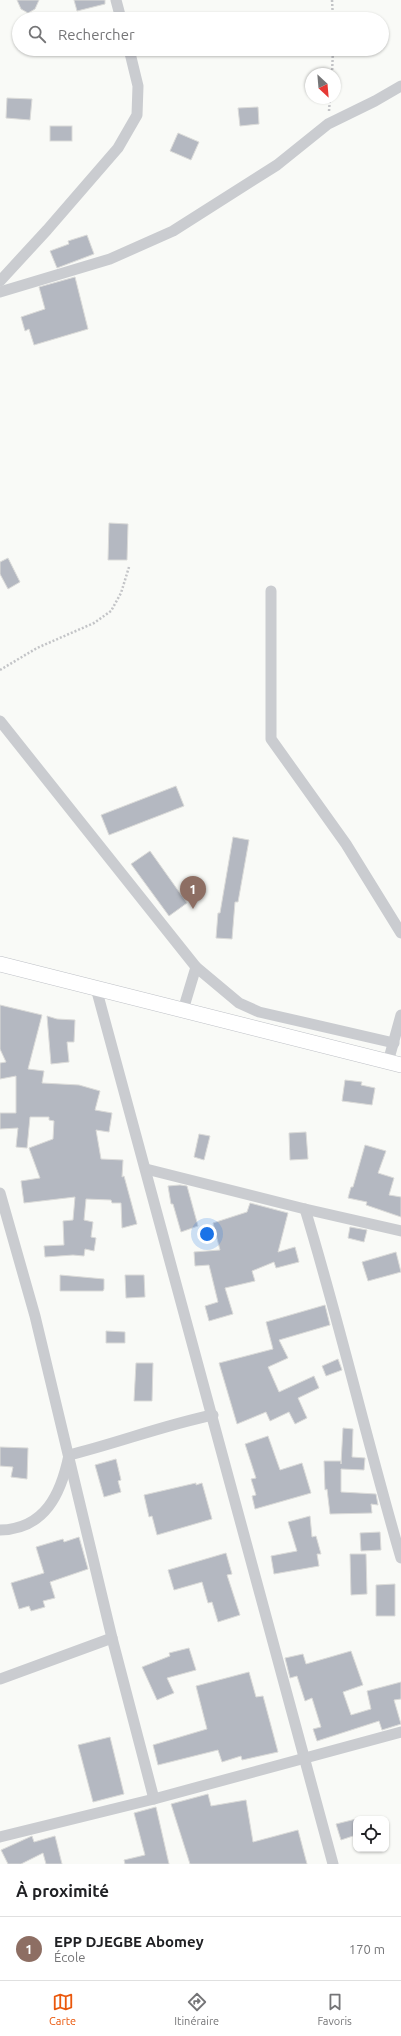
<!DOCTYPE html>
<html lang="fr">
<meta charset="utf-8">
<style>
:root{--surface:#fff;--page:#f6f6f6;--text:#202124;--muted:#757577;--line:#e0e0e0;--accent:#ea580c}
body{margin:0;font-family:Ubuntu,sans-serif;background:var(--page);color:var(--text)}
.controls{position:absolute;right:12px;bottom:12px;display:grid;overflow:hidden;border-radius:8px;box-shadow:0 1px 3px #0004}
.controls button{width:36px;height:36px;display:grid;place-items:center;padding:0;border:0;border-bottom:1px solid var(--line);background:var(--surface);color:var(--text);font:20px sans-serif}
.compass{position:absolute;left:305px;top:68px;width:36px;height:36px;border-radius:50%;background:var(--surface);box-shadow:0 1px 3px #0004;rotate:154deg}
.you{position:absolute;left:207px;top:1234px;width:14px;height:14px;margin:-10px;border:3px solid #fff;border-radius:50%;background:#1a73e8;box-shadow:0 0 0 6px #1a73e833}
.badge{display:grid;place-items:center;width:26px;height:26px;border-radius:50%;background:var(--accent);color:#fff;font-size:13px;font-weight:700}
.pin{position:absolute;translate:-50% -33px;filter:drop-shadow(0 1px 2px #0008)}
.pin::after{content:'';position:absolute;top:21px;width:14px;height:12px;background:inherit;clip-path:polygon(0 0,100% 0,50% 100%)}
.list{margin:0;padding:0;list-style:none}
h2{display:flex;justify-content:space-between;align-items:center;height:52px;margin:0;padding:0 16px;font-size:17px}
h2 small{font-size:13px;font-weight:400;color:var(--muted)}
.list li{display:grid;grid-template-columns:26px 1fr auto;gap:12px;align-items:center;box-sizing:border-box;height:64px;padding:0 16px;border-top:1px solid var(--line)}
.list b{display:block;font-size:15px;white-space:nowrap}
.list p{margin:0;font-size:13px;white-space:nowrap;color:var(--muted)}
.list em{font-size:13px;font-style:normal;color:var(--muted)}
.icon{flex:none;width:22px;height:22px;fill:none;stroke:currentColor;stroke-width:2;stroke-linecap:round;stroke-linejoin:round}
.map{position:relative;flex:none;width:401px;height:1864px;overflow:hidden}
.search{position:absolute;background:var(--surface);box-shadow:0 1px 3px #0004;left:12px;right:12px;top:12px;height:44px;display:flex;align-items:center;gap:10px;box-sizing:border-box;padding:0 14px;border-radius:22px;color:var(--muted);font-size:15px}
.sheet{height:116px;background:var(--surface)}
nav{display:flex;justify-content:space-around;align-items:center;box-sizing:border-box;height:56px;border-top:1px solid var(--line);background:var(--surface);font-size:11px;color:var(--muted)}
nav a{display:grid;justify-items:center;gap:2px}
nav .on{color:var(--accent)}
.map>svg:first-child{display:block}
.building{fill:#b4b8c1;stroke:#dbdbd9}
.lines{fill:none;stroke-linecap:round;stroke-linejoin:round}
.secondary-casing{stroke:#bec0c6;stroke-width:16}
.path{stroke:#c3c4c7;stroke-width:2.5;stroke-dasharray:2 2;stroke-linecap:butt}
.street{stroke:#caccd0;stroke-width:11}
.secondary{stroke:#fff;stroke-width:15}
</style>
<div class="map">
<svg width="401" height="1864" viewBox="0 0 401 1864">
<rect width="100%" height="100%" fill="#f9faf7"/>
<g class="building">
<path d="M 17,0 L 39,0 L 35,9 L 28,13 L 21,9 Z"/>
<path d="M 74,0 L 105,0 L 105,4 L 77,11 Z"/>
<path d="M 7,98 L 32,99 L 30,120 L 6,118 Z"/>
<path d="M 258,107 L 259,124 L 240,126 L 238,108 Z"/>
<rect x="50" y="126" width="22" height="15"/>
<path d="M 178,133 L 199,142 L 191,160 L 170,151 Z"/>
<path d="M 87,235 L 94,254 L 57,268 L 50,251 L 69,244 L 68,241 Z"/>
<path d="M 75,277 L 88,329 L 34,345 L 29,329 L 25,331 L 21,317 L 45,309 L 39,287 Z"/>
<path d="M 109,523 L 128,524 L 127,560 L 108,560 Z"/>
<path d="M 8,558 L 20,582 L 8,589 L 0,574 L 0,562 Z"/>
<path d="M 176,786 L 184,806 L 109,835 L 101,815 Z"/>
<path d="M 233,837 L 249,840 L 238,902 L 235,902 L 232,939 L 216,938 L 218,913 L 220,913 Z"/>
<path d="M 150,851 L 187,903 L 169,916 L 131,864 Z"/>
<path d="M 0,1005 L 42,1015 L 28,1069 L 44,1071 L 42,1083 L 79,1085 L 100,1091 L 95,1110 L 112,1113 L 109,1132 L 96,1130 L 101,1159 L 123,1160 L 122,1177 L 124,1176 L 137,1224 L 122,1228 L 121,1203 L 112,1203 L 111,1200 L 86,1199 L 84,1220 L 93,1222 L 91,1237 L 96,1238 L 94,1251 L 85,1249 L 84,1256 L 73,1255 L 45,1257 L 44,1246 L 64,1245 L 63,1221 L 73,1220 L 75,1197 L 24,1203 L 21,1181 L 40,1178 L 29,1148 L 53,1139 L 54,1121 L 49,1120 L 49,1117 L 30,1117 L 27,1148 L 16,1147 L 18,1128 L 0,1129 L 0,1113 L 16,1113 L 16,1076 L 0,1079 L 0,1063 L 6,1062 L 0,1049 Z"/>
<path d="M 47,1016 L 57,1019 L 75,1020 L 74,1042 L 67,1042 L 69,1062 L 51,1064 Z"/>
<path d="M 345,1080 L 362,1082 L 361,1085 L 375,1088 L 372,1105 L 342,1101 Z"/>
<path d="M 306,1132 L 308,1159 L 290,1160 L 289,1133 Z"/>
<path d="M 199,1134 L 210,1136 L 204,1160 L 194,1157 Z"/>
<path d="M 365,1145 L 386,1151 L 378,1173 L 394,1178 L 389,1195 L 401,1197 L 401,1217 L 366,1205 L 367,1202 L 348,1198 L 351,1187 L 353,1187 Z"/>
<path d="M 180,1185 L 187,1186 L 198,1226 L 181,1232 L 173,1204 L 171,1204 L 168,1186 Z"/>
<path d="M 250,1203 L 288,1213 L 278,1252 L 295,1247 L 299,1262 L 276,1268 L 274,1262 L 252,1271 L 255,1281 L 225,1288 L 233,1314 L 209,1321 L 205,1306 L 218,1302 L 209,1265 L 195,1266 L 194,1252 L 220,1250 L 213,1223 L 247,1212 Z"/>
<path d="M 350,1227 L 367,1230 L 364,1242 L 348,1238 Z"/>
<path d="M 396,1252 L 401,1272 L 368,1281 L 362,1262 Z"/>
<path d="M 60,1275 L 104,1279 L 104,1289 L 103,1291 L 60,1291 Z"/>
<path d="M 125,1275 L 144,1275 L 145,1297 L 126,1298 Z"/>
<path d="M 325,1305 L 330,1325 L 279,1340 L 288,1358 L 268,1367 L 279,1392 L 314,1376 L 319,1388 L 298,1398 L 307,1418 L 295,1424 L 289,1412 L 270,1421 L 266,1412 L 237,1424 L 219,1363 L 273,1349 L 266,1322 Z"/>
<path d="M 106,1331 L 125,1332 L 125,1343 L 106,1343 Z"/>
<path d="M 338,1359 L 342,1370 L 326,1376 L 322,1366 Z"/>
<path d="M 136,1363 L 153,1363 L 152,1401 L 134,1401 Z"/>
<path d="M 343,1428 L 353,1429 L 352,1457 L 365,1458 L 364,1470 L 341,1469 L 341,1492 L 376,1494 L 378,1505 L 371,1504 L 372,1513 L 330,1514 L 327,1489 L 325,1490 L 324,1461 L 341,1461 L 341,1464 Z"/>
<path d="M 268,1436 L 280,1470 L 302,1463 L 311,1493 L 255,1509 L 252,1496 L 256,1495 L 251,1479 L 256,1478 L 245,1444 Z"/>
<path d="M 0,1447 L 28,1448 L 27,1479 L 11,1477 L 13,1467 L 0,1466 Z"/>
<path d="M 116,1459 L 121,1480 L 118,1481 L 121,1492 L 104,1497 L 95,1465 Z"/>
<path d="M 196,1483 L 196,1485 L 202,1483 L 212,1519 L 157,1535 L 152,1516 L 149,1517 L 144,1495 Z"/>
<path d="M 310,1516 L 312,1537 L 316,1536 L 321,1554 L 317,1554 L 319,1566 L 274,1574 L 271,1556 L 297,1551 L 288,1522 Z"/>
<path d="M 380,1532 L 381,1550 L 361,1551 L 360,1533 Z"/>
<path d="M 79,1537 L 88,1569 L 50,1582 L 55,1598 L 43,1601 L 45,1607 L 31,1611 L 29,1606 L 19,1609 L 11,1583 L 44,1573 L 36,1547 L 63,1539 L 64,1542 Z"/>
<path d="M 226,1553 L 232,1574 L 227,1575 L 240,1615 L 218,1622 L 212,1602 L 208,1603 L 202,1582 L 174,1590 L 168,1570 Z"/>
<path d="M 350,1554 L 366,1554 L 367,1594 L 351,1595 Z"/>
<path d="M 395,1584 L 395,1616 L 376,1616 L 376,1585 Z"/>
<path d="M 189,1648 L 196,1670 L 167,1678 L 174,1693 L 157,1700 L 142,1667 L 170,1656 L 169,1653 Z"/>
<path d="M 351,1651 L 363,1685 L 343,1692 L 351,1715 L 371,1709 L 367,1691 L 401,1682 L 401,1699 L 394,1700 L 401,1724 L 382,1730 L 379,1721 L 317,1741 L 313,1729 L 321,1727 L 312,1698 L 305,1701 L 297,1676 L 290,1678 L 285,1658 L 303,1654 L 306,1664 Z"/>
<path d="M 249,1672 L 256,1697 L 263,1696 L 278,1752 L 242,1760 L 241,1756 L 222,1762 L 218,1750 L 158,1765 L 153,1745 L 207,1729 L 196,1686 Z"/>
<path d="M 110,1737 L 124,1794 L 93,1802 L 78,1745 Z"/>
<path d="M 208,1794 L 211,1806 L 246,1800 L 253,1842 L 298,1830 L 307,1864 L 190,1864 L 171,1804 Z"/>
<path d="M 156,1807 L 169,1864 L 125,1864 L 124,1860 L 145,1855 L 134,1813 Z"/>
<path d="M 356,1819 L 356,1835 L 341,1840 L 336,1824 Z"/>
<path d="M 32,1836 L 34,1842 L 55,1836 L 62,1864 L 46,1864 L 43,1853 L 21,1864 L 8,1864 L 1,1850 Z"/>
</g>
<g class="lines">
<g class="secondary-casing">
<path id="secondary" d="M 0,964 L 401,1065"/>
</g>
<g class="path">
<path d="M 332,0 L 333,19"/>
<path d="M 332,74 L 333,49"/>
<path d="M 329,111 L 330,98"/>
<path d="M 0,670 L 37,648 L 94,623 L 111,611 L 121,593 L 129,567"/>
</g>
<g class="street">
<path d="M 116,0 L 121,19"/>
<path d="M 0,281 L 47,230 L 118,148 L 137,115 L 138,86 L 129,49"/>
<path d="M 0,292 L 110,259 L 173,231 L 277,165 L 328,124 L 375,101 L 401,86"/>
<path d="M 271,591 L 271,739 L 346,844 L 401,933"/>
<path d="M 0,721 L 196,967 L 239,1003 L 259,1012 L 394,1043"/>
<path d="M 96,988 L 333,1864"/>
<path d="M 183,1010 L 196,967"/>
<path d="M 388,1062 L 401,1015"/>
<path d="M 146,1169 L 305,1209 L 401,1231"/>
<path d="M 0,1193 L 35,1316 L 112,1638 L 154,1799"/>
<path d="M 305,1209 C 340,1324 367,1442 401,1558"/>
<path d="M 0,1530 C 45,1529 61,1494 69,1455 C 118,1443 164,1425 213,1415"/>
<path d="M 0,1679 L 112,1638"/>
<path d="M 0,1837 L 154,1799 L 401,1732"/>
</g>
<use href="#secondary" class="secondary"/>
</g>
</svg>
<div class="controls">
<button><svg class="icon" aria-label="locate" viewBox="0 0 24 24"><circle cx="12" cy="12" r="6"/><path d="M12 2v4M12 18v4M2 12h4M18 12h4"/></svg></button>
</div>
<svg class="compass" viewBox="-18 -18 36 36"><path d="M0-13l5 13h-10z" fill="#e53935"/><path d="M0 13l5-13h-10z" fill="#757577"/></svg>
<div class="you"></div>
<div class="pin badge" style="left:193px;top:909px;background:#8d6e63">1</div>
<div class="search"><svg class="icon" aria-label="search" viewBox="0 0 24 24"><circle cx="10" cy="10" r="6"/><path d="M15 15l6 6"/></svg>Rechercher</div>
</div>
<section class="sheet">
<h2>À proximité<small></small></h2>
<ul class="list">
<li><span class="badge" style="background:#8d6e63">1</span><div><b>EPP DJEGBE Abomey</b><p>École</p></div><em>170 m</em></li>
</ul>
</section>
<nav>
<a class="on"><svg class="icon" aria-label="map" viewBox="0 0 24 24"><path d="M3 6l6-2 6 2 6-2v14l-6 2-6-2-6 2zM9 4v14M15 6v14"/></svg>Carte</a>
<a><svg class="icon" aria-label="directions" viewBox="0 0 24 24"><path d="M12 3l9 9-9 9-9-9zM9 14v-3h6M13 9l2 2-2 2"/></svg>Itinéraire</a>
<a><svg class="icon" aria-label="saved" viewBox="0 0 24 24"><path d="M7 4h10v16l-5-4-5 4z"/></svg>Favoris</a>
</nav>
